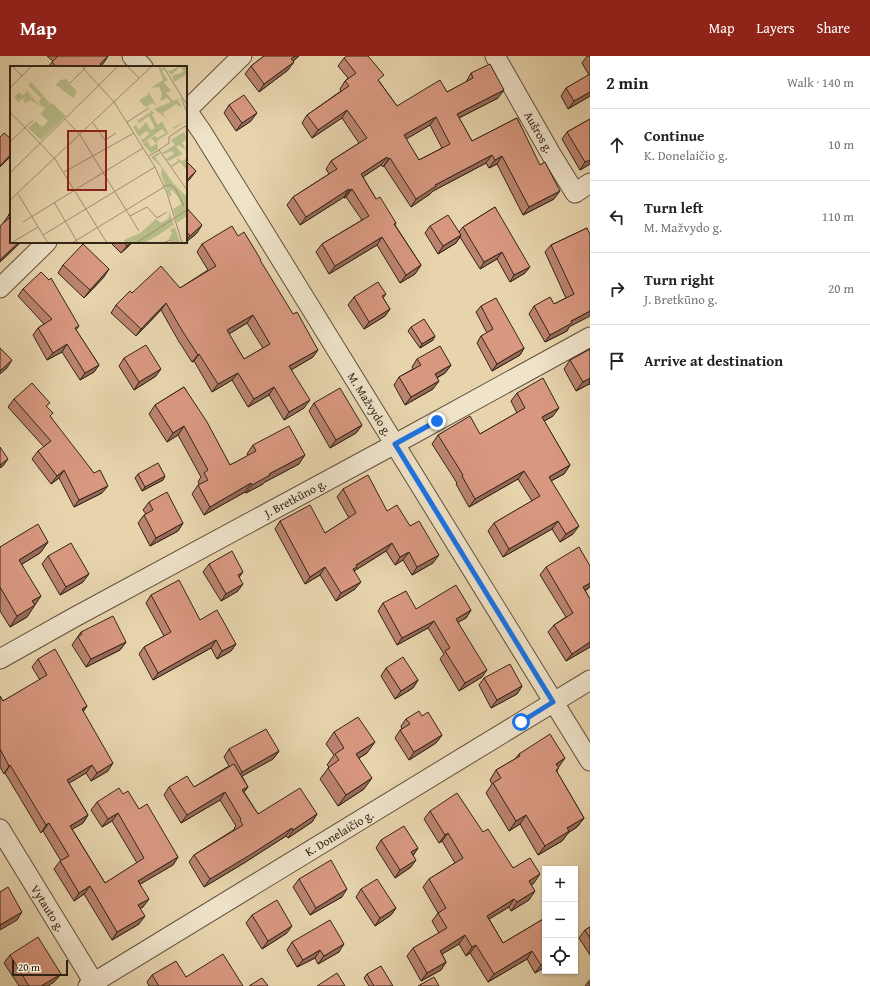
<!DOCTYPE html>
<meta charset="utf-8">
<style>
:root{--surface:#fff;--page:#f2f2f2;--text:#222;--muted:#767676;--line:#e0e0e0;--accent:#8f2418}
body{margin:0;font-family:"Gentium Book Plus",serif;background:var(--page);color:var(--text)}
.controls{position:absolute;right:12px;bottom:12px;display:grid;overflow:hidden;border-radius:0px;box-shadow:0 1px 3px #0004}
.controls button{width:36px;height:36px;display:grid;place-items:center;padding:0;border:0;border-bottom:1px solid var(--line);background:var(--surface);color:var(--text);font:20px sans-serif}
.scale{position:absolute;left:12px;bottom:10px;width:56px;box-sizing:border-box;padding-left:4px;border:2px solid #332416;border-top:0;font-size:11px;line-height:14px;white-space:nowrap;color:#332416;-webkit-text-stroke:3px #efe3ca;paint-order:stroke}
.stop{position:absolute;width:12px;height:12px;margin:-9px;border:3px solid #1a73e8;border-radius:50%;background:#fff}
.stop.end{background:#1a73e8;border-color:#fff;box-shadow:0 1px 4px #0008}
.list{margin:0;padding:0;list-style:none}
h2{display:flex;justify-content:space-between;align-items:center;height:52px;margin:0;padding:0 16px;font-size:17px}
h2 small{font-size:13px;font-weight:400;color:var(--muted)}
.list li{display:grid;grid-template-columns:26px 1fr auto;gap:12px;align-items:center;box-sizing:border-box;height:72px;padding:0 16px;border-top:1px solid var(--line)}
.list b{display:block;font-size:15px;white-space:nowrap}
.list p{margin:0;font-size:13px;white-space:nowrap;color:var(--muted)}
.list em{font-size:13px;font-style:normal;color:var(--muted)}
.icon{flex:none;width:22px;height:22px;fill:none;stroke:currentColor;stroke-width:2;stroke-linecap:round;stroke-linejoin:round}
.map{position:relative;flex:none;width:590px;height:930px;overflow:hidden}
header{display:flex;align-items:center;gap:24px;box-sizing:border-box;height:56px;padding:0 20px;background:var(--accent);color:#fff}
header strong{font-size:19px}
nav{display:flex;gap:22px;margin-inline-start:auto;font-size:14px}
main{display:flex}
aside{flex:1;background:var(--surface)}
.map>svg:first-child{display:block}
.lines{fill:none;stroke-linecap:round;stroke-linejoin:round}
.minor-casing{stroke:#60503c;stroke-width:21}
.minor{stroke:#efe3ca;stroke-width:19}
.wall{fill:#ba836e;stroke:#332416;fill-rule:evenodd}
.shaded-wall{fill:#976a5a;stroke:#332416}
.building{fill:#d89880;stroke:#332416;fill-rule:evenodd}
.route{stroke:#1a73e8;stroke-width:5}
.labels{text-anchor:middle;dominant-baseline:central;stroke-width:3;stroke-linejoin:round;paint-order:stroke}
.street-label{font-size:12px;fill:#332416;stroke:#efe3ca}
.inset-road{fill:none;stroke:#9f8e71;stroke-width:1}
.view{fill:#8f2418;fill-opacity:0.15;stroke:#8f2418;stroke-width:2}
.inset-edge{fill:none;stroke:#332416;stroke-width:2}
</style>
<header>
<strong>Map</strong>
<nav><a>Map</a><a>Layers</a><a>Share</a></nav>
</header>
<main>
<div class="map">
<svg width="590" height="930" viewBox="0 0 590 930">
<rect width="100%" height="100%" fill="#e7d4ad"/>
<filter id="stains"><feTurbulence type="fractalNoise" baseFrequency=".005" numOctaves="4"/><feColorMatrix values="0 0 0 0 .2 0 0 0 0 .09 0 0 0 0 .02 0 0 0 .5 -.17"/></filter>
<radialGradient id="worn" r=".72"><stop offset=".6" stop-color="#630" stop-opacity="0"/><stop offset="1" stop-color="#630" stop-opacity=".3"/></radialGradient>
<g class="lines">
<g class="minor-casing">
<g id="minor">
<path d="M 132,0 L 143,11"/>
<path d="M 495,0 L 551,98 L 575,137 L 590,127"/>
<path d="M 186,53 L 202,76 L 251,155 L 590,705"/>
<path d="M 186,55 L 242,0"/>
<path d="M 0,232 L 47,186"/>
<path d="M 0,603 L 73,562 L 395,388 L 590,281"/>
<path d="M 0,773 L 96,930"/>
<path d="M 88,930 L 590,624"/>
</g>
</g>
<use href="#minor" class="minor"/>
</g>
<g class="wall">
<path d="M 47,0 L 108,0 L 101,10 L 103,11 L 48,11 L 53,5 Z"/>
<path d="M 264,0 L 299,0 L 293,5 L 288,14 L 259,36 L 245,18 L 251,10 Z"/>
<path d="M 587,0 L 590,0 L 590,40 L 568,53 L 561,40 L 566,32 L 589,19 L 582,7 Z"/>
<path d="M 344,2 L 379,25 L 397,50 L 447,36 L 466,26 L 471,17 L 498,42 L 459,62 L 472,85 L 517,62 L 554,143 L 523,159 L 497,108 L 489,112 L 486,107 L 433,135 L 430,138 L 411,151 L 384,110 L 383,111 L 381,109 L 363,121 L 376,143 L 396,167 L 395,169 L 421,209 L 415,218 L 400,227 L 377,189 L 329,218 L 316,196 L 322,188 L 362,164 L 346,141 L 344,142 L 344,141 L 300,169 L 287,149 L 293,141 L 329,118 L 326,113 L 331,105 L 359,87 L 342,62 L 312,82 L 302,67 L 307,59 L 341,35 L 340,33 L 345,25 L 348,22 L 338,10 ZM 430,69 L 442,92 L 419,104 L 406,83 Z"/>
<path d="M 229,49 L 251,65 L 236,75 L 224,57 Z"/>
<path d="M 590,63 L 590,108 L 580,114 L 562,83 L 567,76 Z"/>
<path d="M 186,151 L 197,177 L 184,188 L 183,186 L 186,186 Z"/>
<path d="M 495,151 L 525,217 L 510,226 L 497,203 L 480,213 L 460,181 L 456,187 L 438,198 L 425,177 L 430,170 L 459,176 L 463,171 Z"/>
<path d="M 11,156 L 11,186 L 21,186 L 0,206 L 3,167 Z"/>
<path d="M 587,172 L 569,271 L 567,275 L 545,286 L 529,258 L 534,250 L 554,248 L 566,242 L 545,196 L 551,189 Z"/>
<path d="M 238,180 L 260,205 L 313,301 L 291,314 L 304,352 L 284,364 L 269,339 L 248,351 L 232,324 L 212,336 L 194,305 L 192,306 L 178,284 L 161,254 L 136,280 L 111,257 L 116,249 L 132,237 L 180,232 L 208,214 L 197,196 L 202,188 ZM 247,267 L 263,292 L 244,303 L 229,278 Z"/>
<path d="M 110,186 L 133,186 L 121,197 Z"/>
<path d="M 63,209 L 104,221 L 84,242 L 58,217 Z"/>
<path d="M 23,233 L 79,270 L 76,274 L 99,309 L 94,316 L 80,324 L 62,296 L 47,304 L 33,279 L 38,272 L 44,268 L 18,240 Z"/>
<path d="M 386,238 L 383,242 L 390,253 L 385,260 L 364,273 L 348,249 L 354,241 Z"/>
<path d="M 481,250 L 524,292 L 520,299 L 492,315 L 477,287 L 481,280 L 487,277 L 476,256 Z"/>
<path d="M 411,271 L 433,284 L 420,292 L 408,275 Z"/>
<path d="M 590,293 L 590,329 L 589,328 L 576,335 L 564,313 L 570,304 Z"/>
<path d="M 124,302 L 156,320 L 134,334 L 119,310 Z"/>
<path d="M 417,303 L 451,309 L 445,317 L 437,322 L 433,333 L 405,349 L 394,329 L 399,321 L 413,313 L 412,311 Z"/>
<path d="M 184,331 L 230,409 L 248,400 L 247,398 L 253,389 L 299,408 L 265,426 L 263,428 L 246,437 L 245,436 L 204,459 L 192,438 L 198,429 L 200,429 L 198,426 L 201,421 L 178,379 L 167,386 L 149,358 L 155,349 Z"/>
<path d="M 517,337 L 553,360 L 544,365 L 570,409 L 564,418 L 551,425 L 573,478 L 560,486 L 552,473 L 503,501 L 488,475 L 494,467 L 532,445 L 518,423 L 469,451 L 456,428 L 457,427 L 432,388 L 438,379 L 480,378 L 517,357 L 511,345 Z"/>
<path d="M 14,343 L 47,351 L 53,357 L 50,360 L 102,437 L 74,451 L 59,422 L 51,428 L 32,403 L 38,395 L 44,391 L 8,351 Z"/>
<path d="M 314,347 L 362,369 L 356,377 L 330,392 L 309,355 Z"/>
<path d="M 138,418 L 163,424 L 142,435 L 135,422 Z"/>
<path d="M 343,433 L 387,455 L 410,470 L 433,507 L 412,519 L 403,504 L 395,509 L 386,495 L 354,515 L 355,533 L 336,545 L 320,519 L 305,528 L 275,473 L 280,465 L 325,477 L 349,462 L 337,441 Z"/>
<path d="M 149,446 L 183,467 L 178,475 L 150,490 L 138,467 L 144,459 L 146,458 L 143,454 Z"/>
<path d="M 48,486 L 40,497 L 22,508 L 34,549 L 27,561 L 10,571 L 0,555 L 0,491 Z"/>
<path d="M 48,500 L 83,526 L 60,539 L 42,508 Z"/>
<path d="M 209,508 L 239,521 L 238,535 L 221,545 L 203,516 Z"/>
<path d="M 546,511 L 590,531 L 585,535 L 590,543 L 590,591 L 566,605 L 548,576 L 554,569 L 566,561 L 540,519 Z"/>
<path d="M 151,539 L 200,564 L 236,588 L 231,595 L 217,603 L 211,592 L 153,624 L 139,598 L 144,591 L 164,580 L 146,547 Z"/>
<path d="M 383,547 L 416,553 L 471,554 L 466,562 L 458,566 L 482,621 L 459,635 L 440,603 L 444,598 L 428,572 L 397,589 L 378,555 Z"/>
<path d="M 81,576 L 126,586 L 120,594 L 86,611 L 72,589 Z"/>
<path d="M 38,603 L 87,650 L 83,656 L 108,715 L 91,725 L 86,717 L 69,727 L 88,759 L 83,767 L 72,773 L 105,827 L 137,807 L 112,765 L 102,771 L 91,754 L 97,746 L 123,738 L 139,753 L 178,801 L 173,809 L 140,828 L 143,851 L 140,852 L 139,868 L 112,884 L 84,838 L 74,845 L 54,813 L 60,805 L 61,805 L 43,775 L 41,777 L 5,717 L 4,718 L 0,711 L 0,640 L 3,645 L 40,624 L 32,611 Z"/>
<path d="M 386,612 L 418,624 L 413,632 L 395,643 L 381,620 Z"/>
<path d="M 484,622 L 522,630 L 517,638 L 491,652 L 479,629 Z"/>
<path d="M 422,660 L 442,679 L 436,687 L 409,704 L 395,682 L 400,674 L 402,673 L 401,670 L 406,663 Z"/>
<path d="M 334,676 L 367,697 L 359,702 L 364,733 L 338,750 L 320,723 L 329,711 L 327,709 L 334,699 L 326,688 Z"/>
<path d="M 229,693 L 279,695 L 273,703 L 242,720 L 248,731 L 244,736 L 258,758 L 317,758 L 312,766 L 288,782 L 286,780 L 244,807 L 204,831 L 189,806 L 194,799 L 235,773 L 234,772 L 236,770 L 220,744 L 181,767 L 164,739 L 169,731 L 194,731 L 229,710 L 224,701 Z"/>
<path d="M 519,698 L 558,711 L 557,716 L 584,762 L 577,771 L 568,777 L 562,785 L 538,799 L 520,768 L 509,775 L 486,737 L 492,728 L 490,724 L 496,714 L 515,703 Z"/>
<path d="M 430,755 L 483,776 L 513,812 L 534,827 L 531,829 L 529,844 L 511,855 L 509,851 L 489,863 L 503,887 L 545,862 L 545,911 L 535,917 L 527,903 L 488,926 L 470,897 L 466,900 L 459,888 L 442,898 L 446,906 L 441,914 L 421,925 L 407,900 L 413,892 L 439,877 L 432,865 L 438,857 L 423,831 L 429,823 L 455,807 L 442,785 L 439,787 L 424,763 Z"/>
<path d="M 381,784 L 418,792 L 413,799 L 411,811 L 395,822 L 376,792 Z"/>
<path d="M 299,823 L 342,841 L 310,859 L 293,831 Z"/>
<path d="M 361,833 L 396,852 L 391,859 L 375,870 L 356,841 Z"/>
<path d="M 252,859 L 287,877 L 262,893 L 246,867 Z"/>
<path d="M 590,871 L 590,899 L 579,882 L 585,874 Z"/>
<path d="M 292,886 L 339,896 L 318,908 L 315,902 L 297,911 L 287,894 Z"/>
<path d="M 10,899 L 61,918 L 55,925 L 48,930 L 19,930 L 4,907 Z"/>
<path d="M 367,918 L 393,930 L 369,930 L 364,922 Z"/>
<path d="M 152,919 L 186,921 L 243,930 L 149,930 L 147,926 Z"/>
<path d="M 590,924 L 590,930 L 585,930 L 588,926 Z"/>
</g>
<g class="shaded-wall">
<path d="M 108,0 L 103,8 L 100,11 L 100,8 Z"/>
<path d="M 295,0 L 299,0 L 286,11 L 291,3 Z"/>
<path d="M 294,6 L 288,14 L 259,36 L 264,28 Z"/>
<path d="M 504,34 L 498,42 L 451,66 L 457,58 Z"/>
<path d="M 590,36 L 590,40 L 568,53 L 574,45 Z"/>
<path d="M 347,54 L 342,62 L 312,82 L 318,74 Z"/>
<path d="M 257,57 L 251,65 L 236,75 L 242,67 Z"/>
<path d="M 436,61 L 430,69 L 398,88 L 404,79 Z"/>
<path d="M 11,98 L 11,100 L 0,111 L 0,110 Z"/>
<path d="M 492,99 L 486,107 L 433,135 L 430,138 L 411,151 L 416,143 L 435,129 Z"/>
<path d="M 502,100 L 497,108 L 489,112 L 495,104 Z"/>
<path d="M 387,101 L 381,109 L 355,126 L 361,118 Z"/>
<path d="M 390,102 L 384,110 L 383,111 L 388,103 Z"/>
<path d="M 590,104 L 590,108 L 580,114 L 585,106 Z"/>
<path d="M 196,115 L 190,123 L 186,127 L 186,125 Z"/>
<path d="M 349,133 L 344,141 L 300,169 L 306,161 Z"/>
<path d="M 352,133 L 346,141 L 344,142 L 350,134 Z"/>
<path d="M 560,135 L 554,143 L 523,159 L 529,151 Z"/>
<path d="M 202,169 L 197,177 L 184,188 L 190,180 Z"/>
<path d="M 461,179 L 456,187 L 438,198 L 443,190 Z"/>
<path d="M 382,181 L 377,189 L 329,218 L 335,210 Z"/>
<path d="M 19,186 L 21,186 L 0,206 L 0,204 Z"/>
<path d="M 130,186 L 133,186 L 121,197 L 127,190 Z"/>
<path d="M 502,196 L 497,203 L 480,213 L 484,206 Z"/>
<path d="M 421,209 L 415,218 L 400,227 L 406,219 Z"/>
<path d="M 530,211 L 525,217 L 510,226 L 514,219 Z"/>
<path d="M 109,213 L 104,221 L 84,242 L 90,234 Z"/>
<path d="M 166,247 L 161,254 L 136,280 L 141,273 Z"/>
<path d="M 390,253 L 385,260 L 364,273 L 369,266 Z"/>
<path d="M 590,255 L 590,260 L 569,271 L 567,275 L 545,286 L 550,279 L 571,265 Z"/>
<path d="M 253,259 L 247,267 L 222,282 L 227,274 Z"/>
<path d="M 435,280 L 433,284 L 420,292 L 422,288 Z"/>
<path d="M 67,288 L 62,296 L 47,304 L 53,297 Z"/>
<path d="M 524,292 L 520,299 L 492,315 L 497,308 Z"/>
<path d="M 318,294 L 313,301 L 284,318 L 289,310 Z"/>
<path d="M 199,298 L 194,305 L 192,306 L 198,299 Z"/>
<path d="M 12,304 L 7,312 L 0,318 L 0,315 Z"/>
<path d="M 99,309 L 94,316 L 80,324 L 85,317 Z"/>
<path d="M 451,309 L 445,317 L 429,326 L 435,318 Z"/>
<path d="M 161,313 L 156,320 L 134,334 L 139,326 Z"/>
<path d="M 238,317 L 232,324 L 212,336 L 218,328 Z"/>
<path d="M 590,322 L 589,328 L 576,335 L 583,326 Z"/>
<path d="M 439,325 L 433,333 L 405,349 L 411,341 Z"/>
<path d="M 274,331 L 269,339 L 248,351 L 254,343 Z"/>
<path d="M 310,344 L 304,352 L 284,364 L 289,356 Z"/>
<path d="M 559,352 L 553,360 L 536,370 L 542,361 Z"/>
<path d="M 362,369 L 356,377 L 330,392 L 336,384 Z"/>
<path d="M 184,370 L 178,379 L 167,386 L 173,377 Z"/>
<path d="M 305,399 L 299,408 L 265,426 L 263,428 L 246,437 L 252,429 L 269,418 Z"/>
<path d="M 8,403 L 3,410 L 0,412 L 0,409 Z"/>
<path d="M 570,409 L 564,418 L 543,429 L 549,421 Z"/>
<path d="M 64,414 L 59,422 L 51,428 L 57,420 Z"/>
<path d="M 524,415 L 518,423 L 469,451 L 475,443 Z"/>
<path d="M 165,420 L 163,424 L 142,435 L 145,431 Z"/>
<path d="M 251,427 L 245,436 L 204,459 L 210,451 Z"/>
<path d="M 108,430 L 102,437 L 74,451 L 79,444 Z"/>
<path d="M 558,465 L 552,473 L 503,501 L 509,493 Z"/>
<path d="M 183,467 L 178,475 L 150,490 L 156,482 Z"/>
<path d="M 579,470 L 573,478 L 560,486 L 566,478 Z"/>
<path d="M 48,486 L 40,497 L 11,515 L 19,504 Z"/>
<path d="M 392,487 L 386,495 L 354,515 L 353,513 L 356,509 Z"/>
<path d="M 409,496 L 403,504 L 395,509 L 400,501 Z"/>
<path d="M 439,499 L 433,507 L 412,519 L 417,511 Z"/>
<path d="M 325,511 L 320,519 L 305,528 L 310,521 Z"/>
<path d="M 243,516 L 238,523 L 238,519 Z"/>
<path d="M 89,518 L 83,526 L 60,539 L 66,531 Z"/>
<path d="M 361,526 L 355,533 L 336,545 L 341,537 Z"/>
<path d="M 590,527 L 590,531 L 577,539 L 583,531 Z"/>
<path d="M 243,528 L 238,535 L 221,545 L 226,538 Z"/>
<path d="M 41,540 L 27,561 L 10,571 L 17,560 L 32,545 Z"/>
<path d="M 471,554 L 466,562 L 450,571 L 456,563 Z"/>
<path d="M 434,565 L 428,572 L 397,589 L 402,582 Z"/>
<path d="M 216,584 L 211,592 L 153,624 L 158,617 Z"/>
<path d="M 126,586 L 120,594 L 86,611 L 91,603 Z"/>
<path d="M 590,586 L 590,591 L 566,605 L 572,598 Z"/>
<path d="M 236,588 L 231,595 L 217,603 L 222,595 Z"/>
<path d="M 487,614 L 482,621 L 459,635 L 465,627 Z"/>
<path d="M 418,624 L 413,632 L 395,643 L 401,635 Z"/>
<path d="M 522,630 L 517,638 L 491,652 L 497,644 Z"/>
<path d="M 87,650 L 81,658 L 82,653 Z"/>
<path d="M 442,679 L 436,687 L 409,704 L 414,696 Z"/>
<path d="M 375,686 L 367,697 L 348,709 L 356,698 Z"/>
<path d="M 279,695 L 273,703 L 237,723 L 242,716 Z"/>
<path d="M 565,702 L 558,712 L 556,708 Z"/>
<path d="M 113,707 L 108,715 L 91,725 L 97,717 Z"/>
<path d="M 10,709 L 5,717 L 4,718 L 9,710 Z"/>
<path d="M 92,709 L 86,717 L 61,732 L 67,724 Z"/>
<path d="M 372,722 L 364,733 L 338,750 L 346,739 Z"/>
<path d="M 248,731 L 242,738 L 242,734 Z"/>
<path d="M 225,736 L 220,744 L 181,767 L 187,759 Z"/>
<path d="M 118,757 L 112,765 L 102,771 L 108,763 Z"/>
<path d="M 317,758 L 312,766 L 288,782 L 293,774 Z"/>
<path d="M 88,759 L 83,767 L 64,778 L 70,770 Z"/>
<path d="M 526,759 L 520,768 L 509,775 L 516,765 Z"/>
<path d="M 584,762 L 577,771 L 568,777 L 562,785 L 538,799 L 545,790 L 567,772 Z"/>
<path d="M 49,767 L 43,775 L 41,777 L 46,769 Z"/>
<path d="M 292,772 L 286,780 L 244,807 L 204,831 L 210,823 Z"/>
<path d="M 448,777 L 442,785 L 439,787 L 445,779 Z"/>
<path d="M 418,792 L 413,800 L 411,796 Z"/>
<path d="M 178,801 L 173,809 L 132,833 L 138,825 Z"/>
<path d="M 416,804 L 411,811 L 395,822 L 400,814 Z"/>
<path d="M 540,818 L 534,827 L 523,833 L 529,825 Z"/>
<path d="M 90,830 L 84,838 L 74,845 L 79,837 Z"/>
<path d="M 347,833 L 342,841 L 310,859 L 316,852 Z"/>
<path d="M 535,835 L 529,844 L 511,855 L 517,846 Z"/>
<path d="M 149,843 L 143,851 L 133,857 L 138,849 Z"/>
<path d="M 514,843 L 509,851 L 481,868 L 487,860 Z"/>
<path d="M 396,852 L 391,859 L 375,870 L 380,862 Z"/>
<path d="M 22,856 L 17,864 L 0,874 L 0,869 Z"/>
<path d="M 145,860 L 139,868 L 112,884 L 117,876 Z"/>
<path d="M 292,870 L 287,877 L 262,893 L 268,885 Z"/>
<path d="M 465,879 L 459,888 L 434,903 L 440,895 Z"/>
<path d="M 344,888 L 339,896 L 318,908 L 324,900 Z"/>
<path d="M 476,889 L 470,897 L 466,900 L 472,891 Z"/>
<path d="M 320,894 L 315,902 L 297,911 L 303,904 Z"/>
<path d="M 532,895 L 527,903 L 488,926 L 494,918 Z"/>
<path d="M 446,906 L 441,914 L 421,925 L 427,917 Z"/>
<path d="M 545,907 L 545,911 L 535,917 L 541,909 Z"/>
<path d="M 61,918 L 55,925 L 48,930 L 41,930 Z"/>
</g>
<g class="building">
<path d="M 58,0 L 108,0 L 100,8 L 103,11 L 57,11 L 52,6 Z"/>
<path d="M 264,0 L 295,0 L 291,3 L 294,6 L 264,28 L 251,10 Z"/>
<path d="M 347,0 L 368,0 L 384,19 L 378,24 L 397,50 L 440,24 L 447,36 L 473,22 L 471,17 L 490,8 L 504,34 L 457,58 L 472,85 L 517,62 L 540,109 L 545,106 L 560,135 L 529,151 L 502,100 L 495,104 L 492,99 L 435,129 L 436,130 L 416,143 L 390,102 L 388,103 L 387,101 L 361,118 L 376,143 L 380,141 L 396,167 L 394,168 L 421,209 L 406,219 L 382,181 L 335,210 L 322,188 L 369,160 L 352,133 L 350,134 L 349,133 L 306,161 L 293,141 L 337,113 L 331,105 L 367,82 L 347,54 L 318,74 L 307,59 L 349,30 L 345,25 L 356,17 L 344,2 ZM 436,61 L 450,88 L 419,104 L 404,79 Z"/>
<path d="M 590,18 L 590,36 L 574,45 L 566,32 Z"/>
<path d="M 244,39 L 257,57 L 242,67 L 229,49 Z"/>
<path d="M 590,63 L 590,104 L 585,106 L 567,76 Z"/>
<path d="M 4,77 L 11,83 L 11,98 L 0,110 L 0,81 Z"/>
<path d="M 186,105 L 196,115 L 186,125 Z"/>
<path d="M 186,151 L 202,169 L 190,180 L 186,175 Z"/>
<path d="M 495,151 L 530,211 L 514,219 L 502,196 L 484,206 L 463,171 Z"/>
<path d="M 11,156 L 11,186 L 19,186 L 0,204 L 0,170 L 10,161 L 8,159 Z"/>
<path d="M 448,159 L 461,179 L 443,190 L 430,170 Z"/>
<path d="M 232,170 L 238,180 L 244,176 L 261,204 L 260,204 L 293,258 L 297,256 L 318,294 L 289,310 L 310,344 L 289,356 L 274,331 L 254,343 L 238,317 L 218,328 L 199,298 L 198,299 L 183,276 L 166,247 L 141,273 L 116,249 L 130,235 L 132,237 L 161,210 L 180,232 L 216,210 L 202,188 ZM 253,259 L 270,288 L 244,303 L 227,274 Z"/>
<path d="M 587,172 L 590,179 L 590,255 L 571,265 L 572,267 L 550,279 L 534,250 L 550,241 L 554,248 L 574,238 L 551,189 Z"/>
<path d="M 123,186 L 130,186 L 127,190 Z"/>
<path d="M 83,188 L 109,213 L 90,234 L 63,209 Z"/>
<path d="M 41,216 L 49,224 L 51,222 L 79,270 L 75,272 L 99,309 L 85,317 L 67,288 L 53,297 L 38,272 L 52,263 L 23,233 Z"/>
<path d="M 378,226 L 386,238 L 382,240 L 390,253 L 369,266 L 354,241 Z"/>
<path d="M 496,242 L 524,292 L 497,308 L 481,280 L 493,273 L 481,250 Z"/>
<path d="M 424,263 L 435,280 L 422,288 L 411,271 Z"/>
<path d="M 146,289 L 161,313 L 139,326 L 124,302 Z"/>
<path d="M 440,290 L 451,309 L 435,318 L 439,325 L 411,341 L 399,321 L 421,309 L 417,303 Z"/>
<path d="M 0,292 L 12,304 L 0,315 Z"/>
<path d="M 590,293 L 590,322 L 583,326 L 570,304 Z"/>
<path d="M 543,322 L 559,352 L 542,361 L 570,409 L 549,421 L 579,470 L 566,478 L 558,465 L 509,493 L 494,467 L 540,440 L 524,415 L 475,443 L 462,420 L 463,419 L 438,379 L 470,360 L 480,378 L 525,352 L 517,337 Z"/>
<path d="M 32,327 L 50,347 L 46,350 L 53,357 L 50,360 L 94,417 L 100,414 L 108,430 L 79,444 L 64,414 L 57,420 L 38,395 L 51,385 L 14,343 Z"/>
<path d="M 184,331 L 207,366 L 230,409 L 256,395 L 253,389 L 289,370 L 305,399 L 269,418 L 270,419 L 252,429 L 251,427 L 210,451 L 198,429 L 208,424 L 204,417 L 208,414 L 184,370 L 173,377 L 155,349 Z"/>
<path d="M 340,332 L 362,369 L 336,384 L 314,347 Z"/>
<path d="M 0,391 L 8,403 L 0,409 Z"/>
<path d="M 158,407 L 165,420 L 145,431 L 138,418 Z"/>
<path d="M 368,419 L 387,455 L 397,449 L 410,470 L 419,465 L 439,499 L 417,511 L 409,496 L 400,501 L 392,487 L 356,509 L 357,511 L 353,513 L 361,526 L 341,537 L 325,511 L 310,521 L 280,465 L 310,449 L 325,477 L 356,457 L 343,433 Z"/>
<path d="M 167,436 L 183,467 L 156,482 L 144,459 L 153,454 L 149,446 Z"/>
<path d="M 38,468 L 48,486 L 19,504 L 41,540 L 32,545 L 35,549 L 17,560 L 0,531 L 0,491 Z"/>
<path d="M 71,487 L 89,518 L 66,531 L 48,500 Z"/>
<path d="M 579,491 L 590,510 L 590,527 L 583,531 L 590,543 L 590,586 L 572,598 L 554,569 L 573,557 L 546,511 Z"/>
<path d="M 232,495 L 243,516 L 238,519 L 243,528 L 226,538 L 209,508 Z"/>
<path d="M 179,524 L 200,564 L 217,554 L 236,588 L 222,595 L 216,584 L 158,617 L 144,591 L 171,576 L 151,539 Z"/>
<path d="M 456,529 L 471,554 L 456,563 L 487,614 L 465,627 L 445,595 L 450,592 L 434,565 L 402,582 L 383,547 L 406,535 L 416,553 Z"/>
<path d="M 113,560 L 126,586 L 91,603 L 78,581 L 82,578 L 81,576 Z"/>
<path d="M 55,593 L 87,650 L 82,653 L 113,707 L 97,717 L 92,709 L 67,724 L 88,759 L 70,770 L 105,827 L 144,802 L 118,757 L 108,763 L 97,746 L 119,732 L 123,738 L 128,735 L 139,753 L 147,748 L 178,801 L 138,825 L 149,843 L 138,849 L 145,860 L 117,876 L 90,830 L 79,837 L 60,805 L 69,800 L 49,767 L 46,769 L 10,709 L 9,710 L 0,693 L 0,640 L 3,645 L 47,619 L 38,603 Z"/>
<path d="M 403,601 L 418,624 L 401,635 L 386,612 Z"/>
<path d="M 510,608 L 522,630 L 497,644 L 484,622 Z"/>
<path d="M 419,655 L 422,660 L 428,656 L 442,679 L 414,696 L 400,674 L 410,668 L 406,663 Z"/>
<path d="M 358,661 L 375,686 L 356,698 L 372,722 L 346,739 L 328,712 L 339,704 L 335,698 L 344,692 L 334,676 Z"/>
<path d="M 266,673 L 279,695 L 242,716 L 229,693 Z"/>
<path d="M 550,678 L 565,702 L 556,708 L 559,712 L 556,714 L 584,762 L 567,772 L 569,775 L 545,790 L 526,759 L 516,765 L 493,727 L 501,722 L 496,714 L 520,700 L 519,698 Z"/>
<path d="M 234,708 L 248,731 L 242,734 L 258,758 L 300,732 L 317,758 L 293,774 L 292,772 L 250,799 L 210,823 L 194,799 L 243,769 L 240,764 L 241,763 L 225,736 L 187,759 L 169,731 L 187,720 L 194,731 Z"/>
<path d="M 457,737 L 483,776 L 488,773 L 513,812 L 530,802 L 540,818 L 529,825 L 535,835 L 517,846 L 514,843 L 487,860 L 503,887 L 545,862 L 545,907 L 541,909 L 532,895 L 494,918 L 476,889 L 472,891 L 465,879 L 440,895 L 446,906 L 427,917 L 413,892 L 447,872 L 438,857 L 446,852 L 429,823 L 463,802 L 448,777 L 445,779 L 430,755 Z"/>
<path d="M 404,770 L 418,792 L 411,796 L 416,804 L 400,814 L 381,784 Z"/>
<path d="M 331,804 L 347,833 L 316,852 L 299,823 Z"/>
<path d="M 377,823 L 396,852 L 380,862 L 361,833 Z"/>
<path d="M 8,831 L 22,856 L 0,869 L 0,836 Z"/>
<path d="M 277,844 L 292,870 L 268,885 L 252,859 Z"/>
<path d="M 330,864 L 344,888 L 324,900 L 320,894 L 303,904 L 292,886 Z"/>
<path d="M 590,871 L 590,882 L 585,874 Z"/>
<path d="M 38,881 L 61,918 L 41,930 L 29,930 L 10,899 Z"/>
<path d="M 223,898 L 243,930 L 159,930 L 152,919 L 176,905 L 186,921 Z"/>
<path d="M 381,910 L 393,930 L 374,930 L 367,918 Z"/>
<path d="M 337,917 L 345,930 L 317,930 Z"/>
<path d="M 434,921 L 439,930 L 418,930 Z"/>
<path d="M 262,922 L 268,930 L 249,930 Z"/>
<path d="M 590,924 L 590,929 L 588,926 Z"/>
</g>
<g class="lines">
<path class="route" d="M 437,365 L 395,388 L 553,646 L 521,666"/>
</g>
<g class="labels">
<g class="street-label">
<text transform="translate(539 76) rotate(60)">Aušros g.</text>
<text transform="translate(370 348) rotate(58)">M. Mažvydo g.</text>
<text transform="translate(295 442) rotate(-28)">J. Bretkūno g.</text>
<text transform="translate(339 777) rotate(-31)">K. Donelaičio g.</text>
<text transform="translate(48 852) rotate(58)">Vytauto g.</text>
</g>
</g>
<g transform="translate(10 10)">
<rect width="177" height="177" fill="#e7d4ad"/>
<path d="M 148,0 L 154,3 L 152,6 L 158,14 L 154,16 L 161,25 L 156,27 L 163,35 L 170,32 L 168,35 L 173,42 L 166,38 L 153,47 L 163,62 L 176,55 L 147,75 L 148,83 L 141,87 L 133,78 L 137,75 L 141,81 L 147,78 L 141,72 L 145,70 L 147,72 L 156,67 L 152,63 L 133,77 L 130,72 L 134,73 L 140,67 L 136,65 L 129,71 L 123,61 L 128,57 L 126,59 L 129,64 L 136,56 L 141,64 L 145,62 L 139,50 L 129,57 L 126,52 L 128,54 L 141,46 L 140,43 L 144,47 L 142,49 L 148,59 L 152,55 L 158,67 L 164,63 L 155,51 L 144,43 L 161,36 L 157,32 L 150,35 L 152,28 L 149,21 L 141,22 L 153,14 ZM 169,0 L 177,1 L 177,8 L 164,16 L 162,10 L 173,6 L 172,3 L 170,1 L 161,9 L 157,4 L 160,5 ZM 56,13 L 67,26 L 63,32 L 46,19 L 50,14 ZM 21,16 L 33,29 L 31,32 L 33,30 L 40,37 L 37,40 L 42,37 L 56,50 L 31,74 L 18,62 L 26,55 L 32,61 L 38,55 L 31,48 L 35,42 L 20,34 L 15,37 L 13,35 L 16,30 L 8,36 L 4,31 L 9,26 L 12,29 L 17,27 L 15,23 L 27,35 L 19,29 L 19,30 L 32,40 L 29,36 L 31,32 L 18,19 ZM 138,25 L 147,40 L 142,37 L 135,42 L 136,39 L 134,40 L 129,34 L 138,29 ZM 174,66 L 177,73 L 172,77 L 177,85 L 169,79 L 166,81 L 173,88 L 158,95 L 156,93 L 164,88 L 162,85 L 154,88 L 152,87 L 165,79 L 161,74 ZM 149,86 L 150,88 L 145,91 L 164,118 L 177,131 L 177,150 L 167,157 L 163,143 L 171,138 L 169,132 L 162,124 L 160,125 L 162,130 L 159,130 L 151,108 L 152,102 L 141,91 ZM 167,92 L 172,95 L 177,92 L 177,104 L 170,96 L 162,101 L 160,100 L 168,95 ZM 159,144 L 164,159 L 135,177 L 115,177 L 114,174 L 130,167 L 146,153 L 151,157 L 156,154 L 159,151 ZM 165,161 L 170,177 L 159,173 L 162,167 L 160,164 Z" fill="#b7bc89"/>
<path class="inset-road" d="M 2,0 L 12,10M 71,0 L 104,36 L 145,101 L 157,127 L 172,177M 117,0 L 129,12M 153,0 L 177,39M 60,17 L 77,0M 0,22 L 22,0M 171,32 L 177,46M 0,46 L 45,93 L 97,177M 55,53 L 70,69 L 129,165M 117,56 L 139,42M 83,57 L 95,74 L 106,67M 0,76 L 23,54M 149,84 L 159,77 L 159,71 L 175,60 L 177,63M 139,90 L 149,84 L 177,124M 54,106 L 124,67M 0,107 L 108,0M 154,120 L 160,119 L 165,122 L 174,140M 8,128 L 38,177M 0,134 L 142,0M 44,136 L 68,177M 120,150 L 137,141 L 147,152 L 157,146M 13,156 L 133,82M 33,169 L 145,101M 1,177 L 28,161M 62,177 L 154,121M 126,177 L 177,144M 153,177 L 160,174 L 166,177"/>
<path class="view" d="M 58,65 L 96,65 L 96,124 L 58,124 Z"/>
<rect width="177" height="177" class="inset-edge"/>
</g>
<rect width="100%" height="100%" filter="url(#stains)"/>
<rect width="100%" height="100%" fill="url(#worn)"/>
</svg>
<div class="controls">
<button>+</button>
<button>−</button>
<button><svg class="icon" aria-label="locate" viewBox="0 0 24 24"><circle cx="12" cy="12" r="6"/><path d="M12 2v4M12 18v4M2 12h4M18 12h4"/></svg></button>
</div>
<div class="scale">20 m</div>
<div class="stop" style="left:521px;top:666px"></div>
<div class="stop end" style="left:437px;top:365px"></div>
</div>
<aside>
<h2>2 min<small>Walk · 140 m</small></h2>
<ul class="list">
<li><svg class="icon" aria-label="ahead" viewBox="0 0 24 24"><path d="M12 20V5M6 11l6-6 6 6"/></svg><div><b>Continue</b><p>K. Donelaičio g.</p></div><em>10 m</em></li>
<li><svg class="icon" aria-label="left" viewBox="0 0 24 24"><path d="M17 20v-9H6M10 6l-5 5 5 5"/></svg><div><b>Turn left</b><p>M. Mažvydo g.</p></div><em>110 m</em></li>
<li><svg class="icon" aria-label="right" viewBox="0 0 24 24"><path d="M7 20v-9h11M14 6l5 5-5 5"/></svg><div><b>Turn right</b><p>J. Bretkūno g.</p></div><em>20 m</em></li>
<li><svg class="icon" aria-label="arrive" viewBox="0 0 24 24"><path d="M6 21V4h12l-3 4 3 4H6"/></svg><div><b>Arrive at destination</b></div></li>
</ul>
</aside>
</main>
